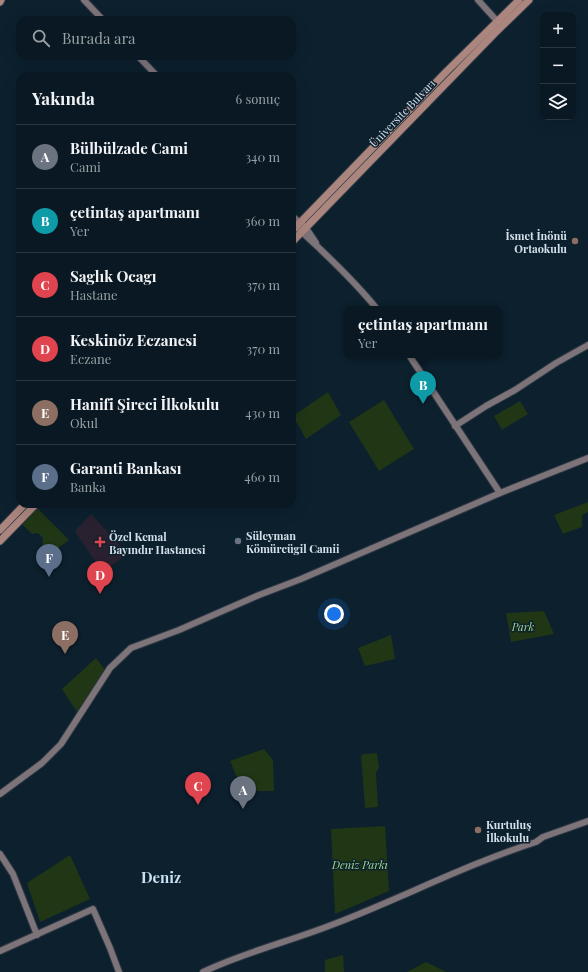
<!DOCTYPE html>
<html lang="tr">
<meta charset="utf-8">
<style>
:root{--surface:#091822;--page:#17252f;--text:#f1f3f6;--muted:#99a0a5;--line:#293740;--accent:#0f766e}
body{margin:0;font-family:"Playfair Display",serif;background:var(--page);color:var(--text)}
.controls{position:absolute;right:12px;top:12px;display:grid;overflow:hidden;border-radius:8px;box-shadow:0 4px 16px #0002}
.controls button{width:36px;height:36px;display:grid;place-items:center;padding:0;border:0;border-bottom:1px solid var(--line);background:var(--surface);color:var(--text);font:20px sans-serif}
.you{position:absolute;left:334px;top:614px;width:14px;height:14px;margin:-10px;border:3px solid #fff;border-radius:50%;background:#1a73e8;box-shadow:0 0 0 6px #1a73e833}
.badge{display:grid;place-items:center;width:26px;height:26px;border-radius:50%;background:var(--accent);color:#fff;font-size:13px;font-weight:700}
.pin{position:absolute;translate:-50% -33px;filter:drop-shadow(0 1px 2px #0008)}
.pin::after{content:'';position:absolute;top:21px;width:14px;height:12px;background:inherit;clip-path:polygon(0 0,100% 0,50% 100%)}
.popup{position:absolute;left:344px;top:306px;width:158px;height:52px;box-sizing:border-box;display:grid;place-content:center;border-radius:8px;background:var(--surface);filter:drop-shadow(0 1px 3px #0005);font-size:13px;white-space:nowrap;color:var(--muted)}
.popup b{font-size:15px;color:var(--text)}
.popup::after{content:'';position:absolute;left:50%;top:100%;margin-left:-8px;border:8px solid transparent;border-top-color:var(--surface)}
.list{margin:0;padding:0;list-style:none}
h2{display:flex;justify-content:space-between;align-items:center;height:52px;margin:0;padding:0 16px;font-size:17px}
h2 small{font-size:13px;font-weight:400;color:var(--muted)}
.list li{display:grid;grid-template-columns:26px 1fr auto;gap:12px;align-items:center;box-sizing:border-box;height:64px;padding:0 16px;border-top:1px solid var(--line)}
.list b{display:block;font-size:15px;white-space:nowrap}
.list p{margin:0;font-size:13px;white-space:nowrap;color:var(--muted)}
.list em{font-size:13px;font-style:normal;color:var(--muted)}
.icon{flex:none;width:22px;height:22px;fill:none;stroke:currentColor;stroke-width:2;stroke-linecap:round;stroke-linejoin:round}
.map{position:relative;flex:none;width:588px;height:972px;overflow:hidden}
.search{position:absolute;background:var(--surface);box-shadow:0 4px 16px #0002;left:16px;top:16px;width:280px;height:44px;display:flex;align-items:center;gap:10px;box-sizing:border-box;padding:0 14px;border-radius:12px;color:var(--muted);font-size:15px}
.panel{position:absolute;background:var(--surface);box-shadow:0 4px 16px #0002;left:16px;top:72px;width:280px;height:436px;border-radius:12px}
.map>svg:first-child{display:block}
.medical{fill:#2a2130}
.green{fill:#203615}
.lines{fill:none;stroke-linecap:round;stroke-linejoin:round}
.secondary-casing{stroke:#2f3845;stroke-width:8}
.primary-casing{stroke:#2f3845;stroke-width:9}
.secondary{stroke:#7c7478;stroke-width:6}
.primary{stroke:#ab867e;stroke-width:7}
.education-dot{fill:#8d6e63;stroke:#0c202e;stroke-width:1.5}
.worship-dot{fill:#6b7280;stroke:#0c202e;stroke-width:1.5}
.health-dot{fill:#e0444e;stroke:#0c202e;stroke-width:1.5}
.labels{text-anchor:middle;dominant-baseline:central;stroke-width:3;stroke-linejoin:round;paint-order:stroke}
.street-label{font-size:11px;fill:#d4e0ea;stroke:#0c202e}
.poi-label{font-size:11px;font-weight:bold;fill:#d4e0ea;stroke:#0c202e;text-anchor:start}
.park-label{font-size:11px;font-style:italic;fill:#a5d98c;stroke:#0c202e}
.district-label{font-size:15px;font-weight:bold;fill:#c8e1f4;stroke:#0c202e}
</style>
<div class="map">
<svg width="588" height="972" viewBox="0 0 588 972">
<rect width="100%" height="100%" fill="#0c202e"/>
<path class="medical" d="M 91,514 L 128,554 L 102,572 L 75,531 Z"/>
<g class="green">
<path d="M 328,392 L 341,415 L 306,439 L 293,416 Z"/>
<path d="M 384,400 L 414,449 L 379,471 L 349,422 Z"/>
<path d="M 520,401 L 528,414 L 502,430 L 494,416 Z"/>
<path d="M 588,502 L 588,512 L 582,515 L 582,527 L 563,534 L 554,515 Z"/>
<path d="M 37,508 L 69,540 L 50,554 L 42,545 L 43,538 L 38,533 L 32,534 L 22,524 Z"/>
<path d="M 544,611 L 554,634 L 511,642 L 506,613 Z"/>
<path d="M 391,635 L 395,659 L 365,666 L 358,648 Z"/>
<path d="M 96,658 L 105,670 L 77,712 L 62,689 Z"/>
<path d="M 264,749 L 273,760 L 274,791 L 258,791 L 241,787 L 230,761 Z"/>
<path d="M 377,753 L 379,767 L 376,773 L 378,807 L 365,808 L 361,756 L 364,754 Z"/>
<path d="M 385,826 L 389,891 L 335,914 L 331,829 Z"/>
<path d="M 70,855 L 90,899 L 40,922 L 27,883 Z"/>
<path d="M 343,955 L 344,972 L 325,972 L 325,960 Z"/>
<path d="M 426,962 L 446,972 L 407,972 Z"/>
</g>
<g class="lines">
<g class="secondary-casing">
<g id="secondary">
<path d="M 84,0 L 103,20"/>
<path d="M 478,0 L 498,22"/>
<path d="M 138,56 L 157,76"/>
<path d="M 292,216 L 306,228 L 316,243"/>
<path d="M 292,221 C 300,232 310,239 320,249 C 340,268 360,288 377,309"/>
<path d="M 409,355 L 500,493"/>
<path d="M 455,426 L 486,406 L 515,390 L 556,363 L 588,345"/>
<path d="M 0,794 L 42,763 L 61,744 L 110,668 L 131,648 L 179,630 L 259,595 L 301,579 L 500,493 L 588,458"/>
<path d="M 0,854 L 13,874 L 37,935"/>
<path d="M 0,951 L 93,909 L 110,948 L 119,972"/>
<path d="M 203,972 C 245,952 291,941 334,924 C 402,898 467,864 536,842 L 543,837 L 588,821"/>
</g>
</g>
<g class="primary-casing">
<g id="primary">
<path d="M 0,2 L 1,0"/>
<path d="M 292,231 L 447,71 L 519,0"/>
<path d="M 292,242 L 494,34 L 529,0"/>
<path d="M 0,530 L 25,504"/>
<path d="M 0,541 L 36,504"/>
</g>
</g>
<use href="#secondary" class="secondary"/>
<use href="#primary" class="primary"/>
</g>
<g class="education-dot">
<circle cx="575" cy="241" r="4"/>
<circle cx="478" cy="830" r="4"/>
</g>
<circle class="worship-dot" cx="238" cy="541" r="4"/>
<path class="health-dot" d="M98 536h4v4h4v4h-4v4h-4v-4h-4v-4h4z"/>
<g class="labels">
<g class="street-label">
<text transform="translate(402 113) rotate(-46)">Üniversite Bulvarı</text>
</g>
<g class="poi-label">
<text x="567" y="235" text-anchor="end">İsmet İnönü<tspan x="567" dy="13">Ortaokulu</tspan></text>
<text x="246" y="535">Süleyman<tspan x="246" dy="13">Kömürcügil Camii</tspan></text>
<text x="109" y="536">Özel Kemal<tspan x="109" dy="13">Bayındır Hastanesi</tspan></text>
<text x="486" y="824">Kurtuluş<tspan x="486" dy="13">İlkokulu</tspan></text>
</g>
<g class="park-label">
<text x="523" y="626">Park</text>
<text x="360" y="864">Deniz Parkı</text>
</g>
<g class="district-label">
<text x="161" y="877">Deniz</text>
</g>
</g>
</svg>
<div class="controls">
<button>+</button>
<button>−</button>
<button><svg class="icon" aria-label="layers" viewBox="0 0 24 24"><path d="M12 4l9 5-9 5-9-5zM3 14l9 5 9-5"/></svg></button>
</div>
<div class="you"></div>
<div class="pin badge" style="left:243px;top:809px;background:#6b7280">A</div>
<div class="pin badge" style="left:423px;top:404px;background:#0f9aa8">B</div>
<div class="popup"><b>çetintaş apartmanı</b>Yer</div>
<div class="pin badge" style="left:198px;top:805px;background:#e0444e">C</div>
<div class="pin badge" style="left:100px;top:594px;background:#e0444e">D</div>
<div class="pin badge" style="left:65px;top:654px;background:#8d6e63">E</div>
<div class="pin badge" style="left:49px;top:577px;background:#5c6f8a">F</div>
<div class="search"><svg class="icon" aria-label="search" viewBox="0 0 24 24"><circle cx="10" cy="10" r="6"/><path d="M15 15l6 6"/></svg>Burada ara</div>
<section class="panel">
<h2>Yakında<small>6 sonuç</small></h2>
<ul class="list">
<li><span class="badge" style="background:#6b7280">A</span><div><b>Bülbülzade Cami</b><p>Cami</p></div><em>340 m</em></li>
<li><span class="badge" style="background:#0f9aa8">B</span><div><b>çetintaş apartmanı</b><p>Yer</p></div><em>360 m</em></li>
<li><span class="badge" style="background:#e0444e">C</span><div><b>Saglık Ocagı</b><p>Hastane</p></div><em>370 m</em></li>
<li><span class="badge" style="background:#e0444e">D</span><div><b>Keskinöz Eczanesi</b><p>Eczane</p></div><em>370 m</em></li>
<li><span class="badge" style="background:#8d6e63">E</span><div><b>Hanifi Şireci İlkokulu</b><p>Okul</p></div><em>430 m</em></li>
<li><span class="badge" style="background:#5c6f8a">F</span><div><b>Garanti Bankası</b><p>Banka</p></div><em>460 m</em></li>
</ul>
</section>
</div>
